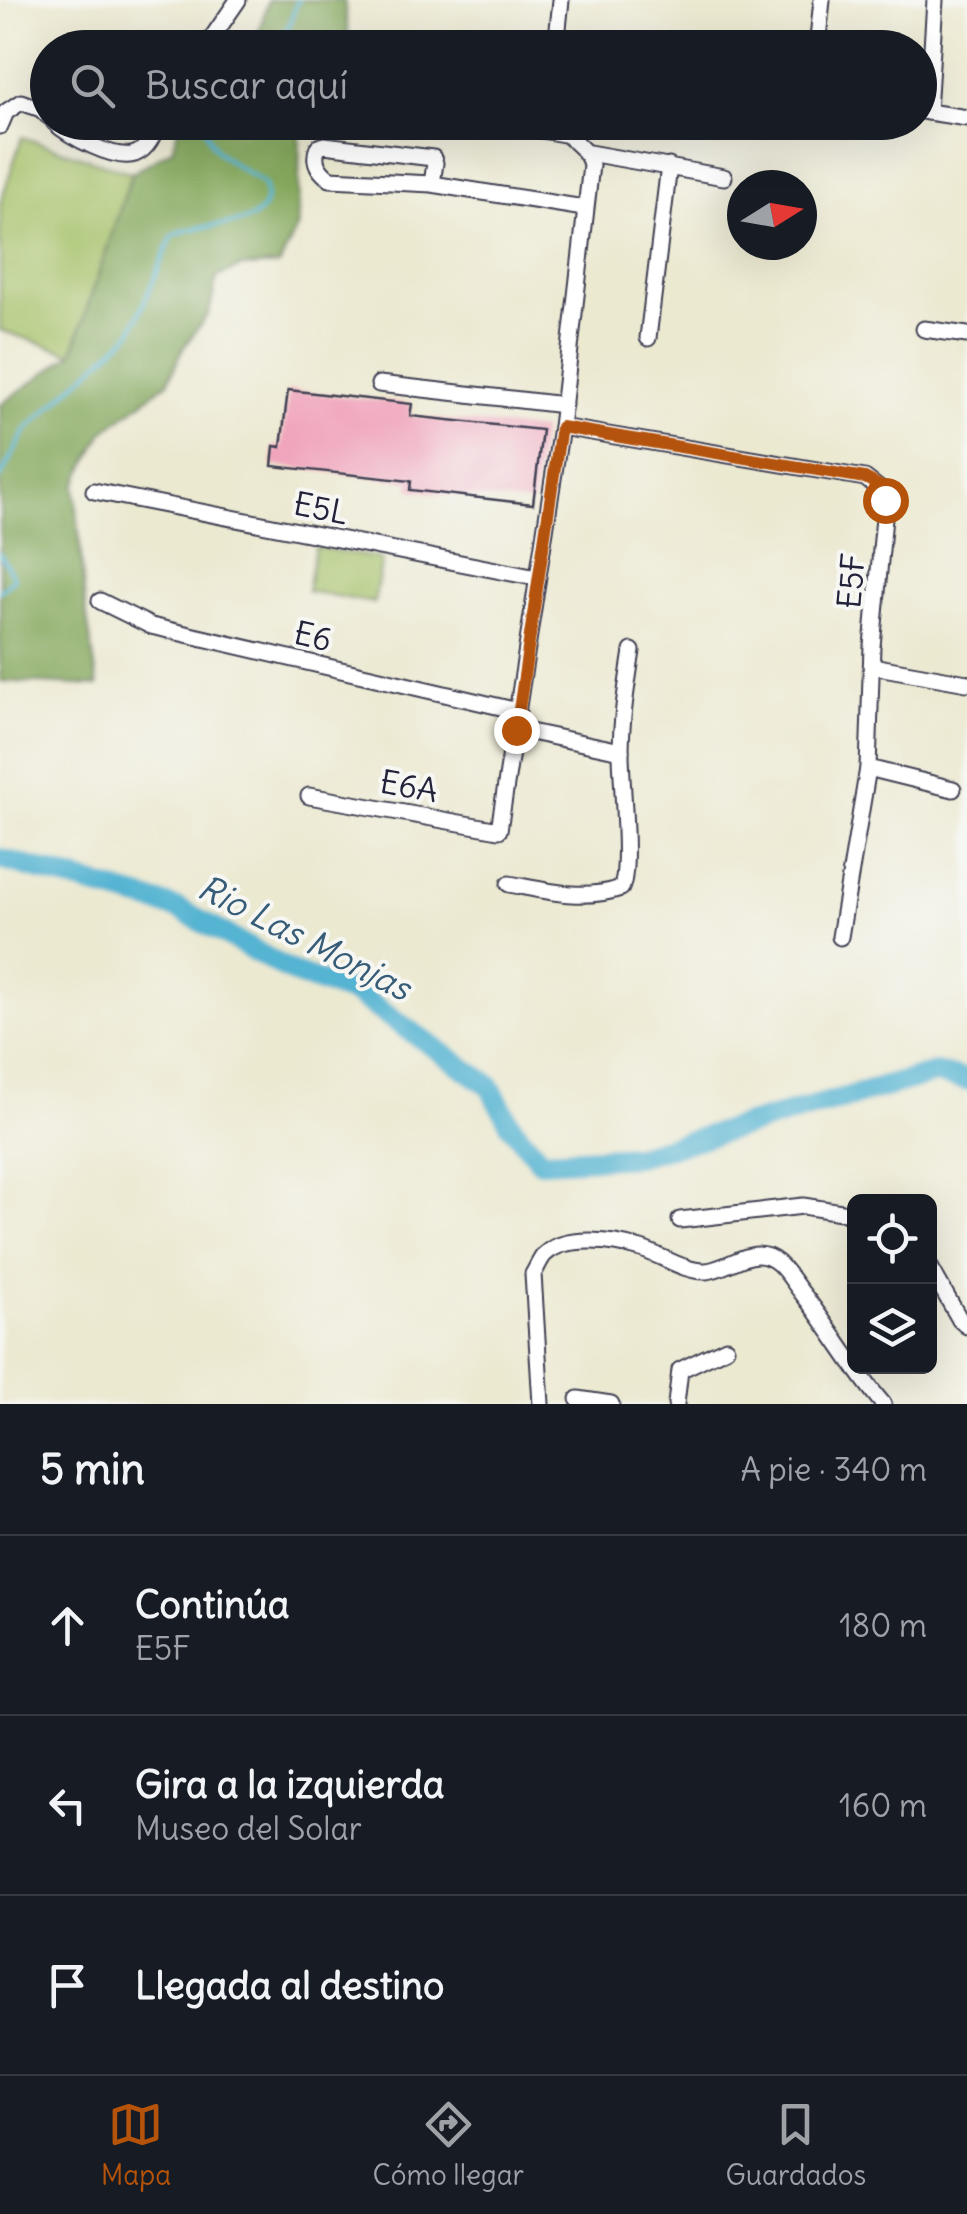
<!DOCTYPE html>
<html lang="es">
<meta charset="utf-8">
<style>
:root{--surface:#171b24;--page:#242831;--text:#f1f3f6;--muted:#9ea1a6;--line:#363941;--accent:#b45309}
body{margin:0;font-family:Delius,sans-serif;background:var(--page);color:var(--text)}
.controls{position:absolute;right:30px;bottom:30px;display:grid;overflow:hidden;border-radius:15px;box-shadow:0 10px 40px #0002}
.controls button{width:90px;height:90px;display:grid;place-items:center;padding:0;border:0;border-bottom:2px solid var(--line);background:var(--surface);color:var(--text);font:50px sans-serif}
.compass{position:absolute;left:727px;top:170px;width:90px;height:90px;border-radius:50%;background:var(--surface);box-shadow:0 10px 40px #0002;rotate:79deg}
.stop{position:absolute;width:30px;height:30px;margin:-22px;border:8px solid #b45309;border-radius:50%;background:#fff}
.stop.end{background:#b45309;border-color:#fff;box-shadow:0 2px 10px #0008}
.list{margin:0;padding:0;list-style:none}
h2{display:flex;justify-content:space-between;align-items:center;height:130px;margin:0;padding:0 40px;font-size:42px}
h2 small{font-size:32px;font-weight:400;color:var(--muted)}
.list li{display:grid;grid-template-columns:65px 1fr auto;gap:30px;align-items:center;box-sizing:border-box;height:180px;padding:0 40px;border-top:2px solid var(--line)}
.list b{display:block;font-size:38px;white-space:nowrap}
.list p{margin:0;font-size:32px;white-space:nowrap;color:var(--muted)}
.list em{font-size:32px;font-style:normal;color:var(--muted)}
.icon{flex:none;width:55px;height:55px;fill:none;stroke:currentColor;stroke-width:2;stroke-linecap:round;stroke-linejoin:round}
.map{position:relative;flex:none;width:967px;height:1404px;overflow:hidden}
.search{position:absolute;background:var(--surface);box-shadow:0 10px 40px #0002;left:30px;right:30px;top:30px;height:110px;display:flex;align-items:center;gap:25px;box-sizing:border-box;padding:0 35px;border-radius:55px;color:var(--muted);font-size:38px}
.sheet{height:670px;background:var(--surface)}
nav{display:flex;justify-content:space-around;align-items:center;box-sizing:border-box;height:140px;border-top:2px solid var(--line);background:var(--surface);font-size:28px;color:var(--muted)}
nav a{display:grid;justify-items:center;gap:5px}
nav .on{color:var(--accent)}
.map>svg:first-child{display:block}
.green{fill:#a5c168;stroke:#647252;stroke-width:2.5}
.forest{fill:#84a75c;stroke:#53644c;stroke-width:2.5}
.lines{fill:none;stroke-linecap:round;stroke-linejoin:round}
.stream{stroke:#54b4d2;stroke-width:4}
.river{stroke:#54b4d2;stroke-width:22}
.building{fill:#f0a3bb}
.minor-casing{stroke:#404052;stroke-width:19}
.minor{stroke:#fff;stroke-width:15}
.route{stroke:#b45309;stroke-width:12}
.labels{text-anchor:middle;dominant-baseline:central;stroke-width:8;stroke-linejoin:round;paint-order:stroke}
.street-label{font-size:32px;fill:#22223b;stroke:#f6f6f2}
.water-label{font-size:35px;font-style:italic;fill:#365c77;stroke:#f6f6f2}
</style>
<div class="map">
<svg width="967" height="1404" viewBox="0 0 967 1404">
<rect width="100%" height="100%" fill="#f6f6f2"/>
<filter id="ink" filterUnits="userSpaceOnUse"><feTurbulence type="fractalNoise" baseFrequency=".01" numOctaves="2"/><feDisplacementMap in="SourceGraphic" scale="20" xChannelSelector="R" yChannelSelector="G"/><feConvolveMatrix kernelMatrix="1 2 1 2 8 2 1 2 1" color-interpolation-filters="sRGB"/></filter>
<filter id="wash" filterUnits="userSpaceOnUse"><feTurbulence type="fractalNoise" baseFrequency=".0048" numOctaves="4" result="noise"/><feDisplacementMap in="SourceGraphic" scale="40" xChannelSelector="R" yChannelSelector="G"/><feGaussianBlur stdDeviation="2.25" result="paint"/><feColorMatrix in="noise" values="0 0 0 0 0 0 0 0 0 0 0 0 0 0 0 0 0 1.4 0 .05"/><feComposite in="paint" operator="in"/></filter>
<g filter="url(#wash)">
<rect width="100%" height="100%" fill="#ece9d1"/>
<g class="green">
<path d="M 22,137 L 132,173 L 72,354 L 0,330 L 0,204 Z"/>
<path d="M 315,547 L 382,559 L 374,603 L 307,591 Z"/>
</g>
<g class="forest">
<path d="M 268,0 L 344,0 L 349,40 L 346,47 L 248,47 L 256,43 Z"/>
<path d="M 180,123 L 309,123 L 300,134 L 298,226 L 279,265 L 241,267 L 217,277 L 209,313 L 184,347 L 168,382 L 103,432 L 75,486 L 85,605 L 98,686 L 0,681 L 0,405 L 72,354 L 132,173 L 172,149 Z"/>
</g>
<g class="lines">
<g class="stream">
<path d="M 280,48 L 298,0"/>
<path d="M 0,478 L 26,430 L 131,333 L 172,237 C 198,216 279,239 264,184 C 240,165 208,158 205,122"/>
<path d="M 0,554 L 14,578 L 0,591"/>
</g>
<path class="river" d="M 0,859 L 179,909 L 294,973 L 356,994 L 489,1085 L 512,1127 L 541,1161 L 636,1156 L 935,1073 L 967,1080"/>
</g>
<g id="blocks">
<path class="building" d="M 288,390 L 412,404 L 410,416 L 542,430 L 533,504 L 410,490 L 411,481 L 272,466 L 274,446 L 281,447 Z"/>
</g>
</g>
<g filter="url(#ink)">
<use href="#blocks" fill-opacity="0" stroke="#404052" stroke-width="2.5"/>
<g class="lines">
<g class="minor-casing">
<g id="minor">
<path d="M 818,43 L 840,48"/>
<path d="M 205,48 L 238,0"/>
<path d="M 556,48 L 561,0"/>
<path d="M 817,48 L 822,0"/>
<path d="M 922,111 L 967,118"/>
<path d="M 928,112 L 935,0"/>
<path d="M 54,122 C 69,136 115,161 135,154 C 148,149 154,134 158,122"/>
<path d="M 497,122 L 564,134"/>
<path d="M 0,126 L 6,112 L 21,102 L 41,109 L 48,116"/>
<path d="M 589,153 L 724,177"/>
<path d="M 432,184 L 435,163 L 433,158 L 324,145 L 318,147 C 312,161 319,171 330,179 L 432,184 L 584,208"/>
<path d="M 924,329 L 967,335"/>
<path d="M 648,338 L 669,166"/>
<path d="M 379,384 L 564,405"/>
<path d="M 561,427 L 865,478 L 883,492 L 885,507 L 872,646 L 868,768 L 840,937"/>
<path d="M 94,491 L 537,578"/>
<path d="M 100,601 L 151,626 L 518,711"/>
<path d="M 872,666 L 967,683"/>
<path d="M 516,729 L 621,751"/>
<path d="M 868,768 L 953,789"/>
<path d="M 309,796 L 499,830 L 561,427 L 591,165 C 587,145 566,142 561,122"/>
<path d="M 509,884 C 547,891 584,901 621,888 C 631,869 621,781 621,753 C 621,719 627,684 632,651"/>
<path d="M 680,1220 L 803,1206 L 854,1214"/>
<path d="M 930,1267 L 960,1320 L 967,1326"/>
<path d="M 578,1399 L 611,1404"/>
<path d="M 541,1404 L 533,1274 C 537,1268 540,1259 545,1254 C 566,1234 615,1241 641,1249 C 661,1255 685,1272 706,1271 C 731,1269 753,1242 778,1263 C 787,1271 794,1283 802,1293 C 831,1329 853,1369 883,1404"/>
<path d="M 676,1404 L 680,1370 L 726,1348"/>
</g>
</g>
<use href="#minor" class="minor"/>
</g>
</g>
<g class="lines" filter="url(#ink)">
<path class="route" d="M 516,730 L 561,427 L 865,478 L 878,485 L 885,500"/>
</g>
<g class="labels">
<g class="street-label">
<text transform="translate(321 508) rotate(11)">E5L</text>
<text transform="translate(851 581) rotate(-85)">E5F</text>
<text transform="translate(313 636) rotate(13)">E6</text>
<text transform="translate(409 786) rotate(10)">E6A</text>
</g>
<g class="water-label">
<text transform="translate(305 937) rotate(27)">Rio Las Monjas</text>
</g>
</g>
</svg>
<div class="controls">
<button><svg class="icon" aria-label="locate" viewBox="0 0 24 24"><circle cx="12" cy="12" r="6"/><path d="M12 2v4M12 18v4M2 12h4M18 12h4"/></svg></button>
<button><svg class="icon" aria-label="layers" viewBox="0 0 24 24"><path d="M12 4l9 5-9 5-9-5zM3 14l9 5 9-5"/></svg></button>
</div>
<svg class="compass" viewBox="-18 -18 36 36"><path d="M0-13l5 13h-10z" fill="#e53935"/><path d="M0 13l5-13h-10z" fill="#9ea1a6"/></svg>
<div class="stop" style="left:885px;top:500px"></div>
<div class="stop end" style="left:516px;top:730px"></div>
<div class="search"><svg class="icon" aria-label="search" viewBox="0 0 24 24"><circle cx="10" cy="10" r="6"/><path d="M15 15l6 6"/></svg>Buscar aquí</div>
</div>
<section class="sheet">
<h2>5 min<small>A pie · 340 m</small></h2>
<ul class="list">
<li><svg class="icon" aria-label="ahead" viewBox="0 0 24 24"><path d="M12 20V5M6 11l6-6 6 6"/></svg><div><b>Continúa</b><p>E5F</p></div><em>180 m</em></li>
<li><svg class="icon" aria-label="left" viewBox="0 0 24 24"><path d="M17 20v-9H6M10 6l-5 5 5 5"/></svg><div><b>Gira a la izquierda</b><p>Museo del Solar</p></div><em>160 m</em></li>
<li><svg class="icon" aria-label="arrive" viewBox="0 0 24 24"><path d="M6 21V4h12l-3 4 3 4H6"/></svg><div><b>Llegada al destino</b></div></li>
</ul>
</section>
<nav>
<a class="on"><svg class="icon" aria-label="map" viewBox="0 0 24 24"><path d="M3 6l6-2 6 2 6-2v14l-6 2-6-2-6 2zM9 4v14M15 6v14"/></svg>Mapa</a>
<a><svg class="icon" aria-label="directions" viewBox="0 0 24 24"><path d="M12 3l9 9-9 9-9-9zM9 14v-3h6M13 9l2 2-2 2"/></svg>Cómo llegar</a>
<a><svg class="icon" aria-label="saved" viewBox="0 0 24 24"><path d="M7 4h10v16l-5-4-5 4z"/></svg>Guardados</a>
</nav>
